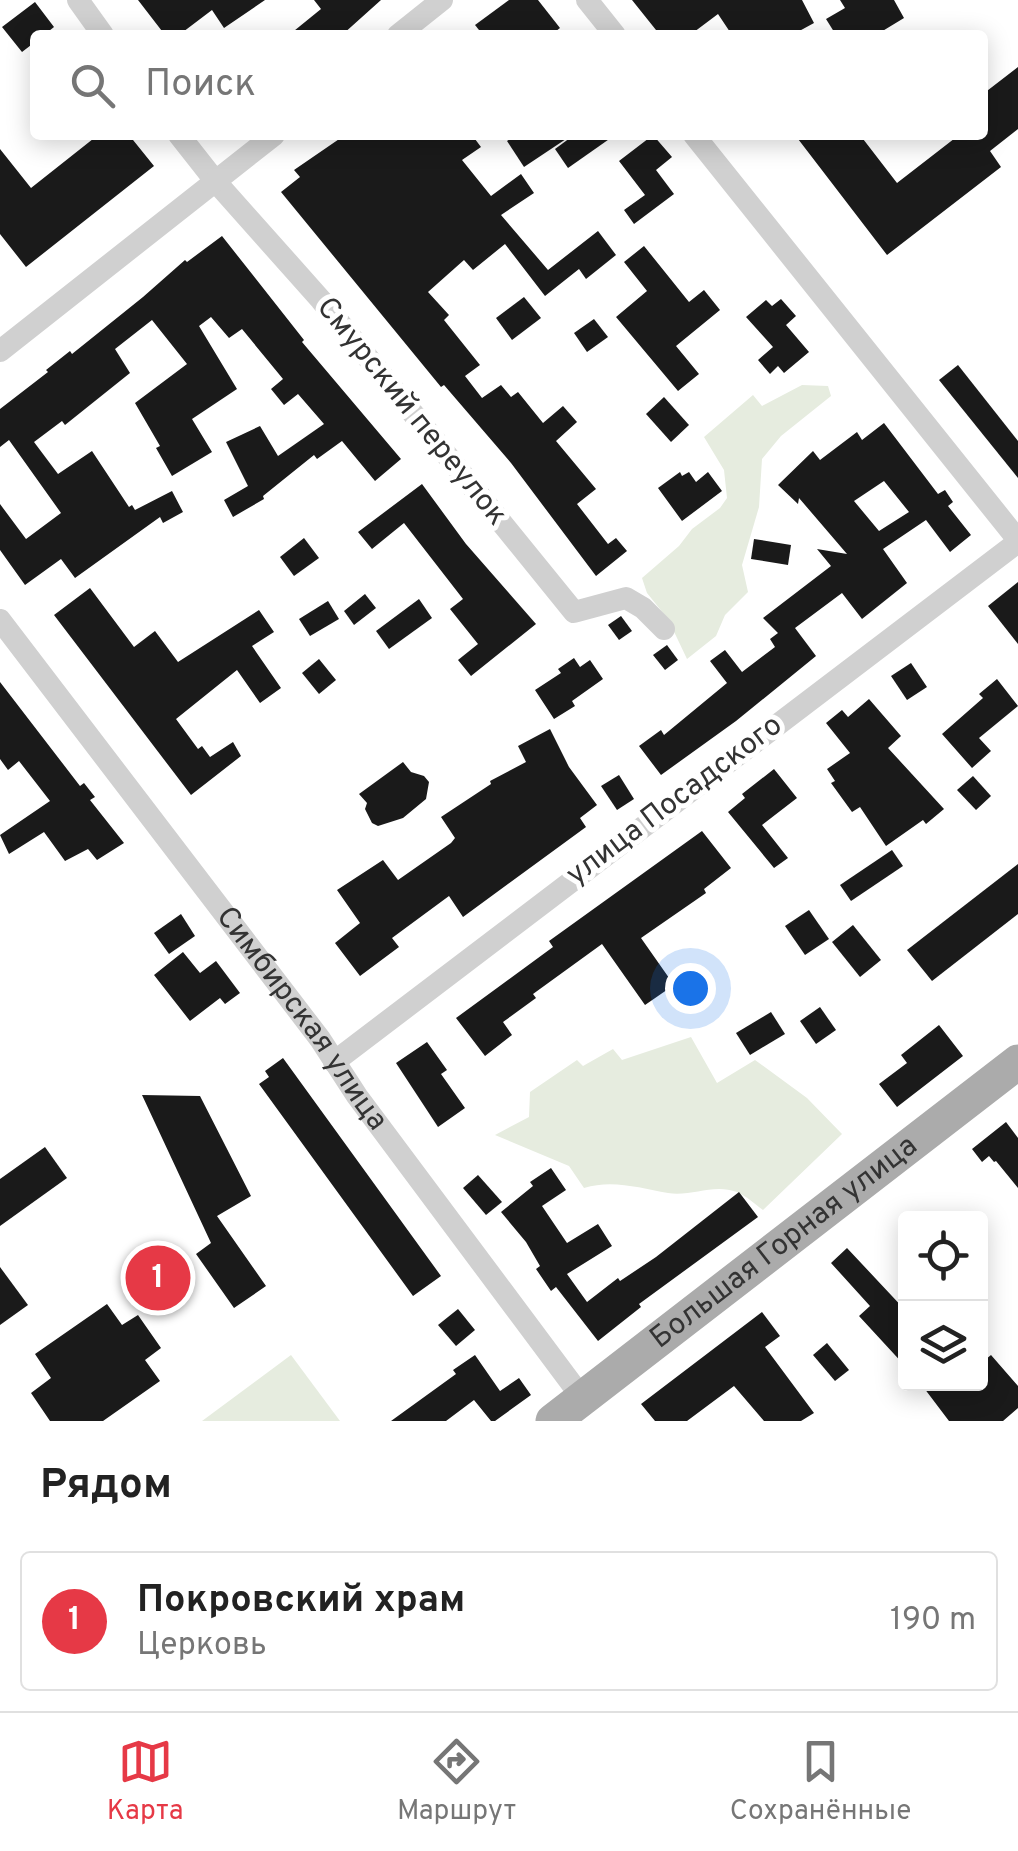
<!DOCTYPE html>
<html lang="ru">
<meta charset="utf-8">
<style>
:root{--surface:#fff;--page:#f6f6f6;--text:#222;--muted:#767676;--line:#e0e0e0;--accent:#e63946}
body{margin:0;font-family:Overpass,sans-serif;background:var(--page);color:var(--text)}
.controls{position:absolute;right:30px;bottom:30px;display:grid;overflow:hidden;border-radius:10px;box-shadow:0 5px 25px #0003}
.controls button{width:90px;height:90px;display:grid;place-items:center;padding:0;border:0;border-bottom:2px solid var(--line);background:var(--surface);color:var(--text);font:50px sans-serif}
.you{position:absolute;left:690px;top:988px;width:35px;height:35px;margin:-25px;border:8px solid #fff;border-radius:50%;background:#1a73e8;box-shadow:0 0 0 15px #1a73e833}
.badge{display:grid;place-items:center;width:65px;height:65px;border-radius:50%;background:var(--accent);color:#fff;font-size:32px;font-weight:700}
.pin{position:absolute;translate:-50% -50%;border:5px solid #fff;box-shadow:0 2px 10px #0006}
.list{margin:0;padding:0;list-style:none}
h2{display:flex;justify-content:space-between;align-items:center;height:130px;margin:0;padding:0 40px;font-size:42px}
h2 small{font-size:32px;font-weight:400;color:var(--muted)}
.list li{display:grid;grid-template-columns:65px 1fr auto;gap:30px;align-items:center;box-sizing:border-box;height:140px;margin:0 20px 20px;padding:0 20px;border:2px solid var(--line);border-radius:10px}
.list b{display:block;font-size:38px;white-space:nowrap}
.list p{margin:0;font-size:32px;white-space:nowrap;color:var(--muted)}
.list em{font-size:32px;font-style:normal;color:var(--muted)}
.icon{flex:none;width:55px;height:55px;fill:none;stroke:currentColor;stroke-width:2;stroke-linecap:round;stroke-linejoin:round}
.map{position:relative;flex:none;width:1018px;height:1421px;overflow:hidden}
.search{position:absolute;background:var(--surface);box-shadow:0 5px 25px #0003;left:30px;right:30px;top:30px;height:110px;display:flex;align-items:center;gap:25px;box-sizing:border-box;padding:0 35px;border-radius:10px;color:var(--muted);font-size:38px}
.sheet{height:290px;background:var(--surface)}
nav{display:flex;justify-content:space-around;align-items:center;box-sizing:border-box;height:140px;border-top:2px solid var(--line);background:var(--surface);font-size:28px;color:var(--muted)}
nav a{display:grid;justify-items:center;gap:5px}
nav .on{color:var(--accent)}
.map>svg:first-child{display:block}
.green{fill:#e6ecdf}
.building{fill:#1a1a1a;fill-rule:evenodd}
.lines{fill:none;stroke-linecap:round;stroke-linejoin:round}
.street{stroke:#d0d0d0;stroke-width:22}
.primary{stroke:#ababab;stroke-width:35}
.labels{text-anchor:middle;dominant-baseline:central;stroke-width:10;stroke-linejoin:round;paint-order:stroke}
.street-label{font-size:30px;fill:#333;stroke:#fff}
</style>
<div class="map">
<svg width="1018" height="1421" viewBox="0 0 1018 1421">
<rect width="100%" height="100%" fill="#fff"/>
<g class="green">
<path d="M 802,385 L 828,386 L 831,396 L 781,436 L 762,459 L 759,507 L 742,565 L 748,592 L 725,615 L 716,636 L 687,659 L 668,619 L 647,593 L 642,578 L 679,546 L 692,529 L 720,508 L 727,498 L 724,470 L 704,437 L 753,395 L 762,406 Z"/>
<path d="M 691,1037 L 717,1083 L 755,1060 L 807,1098 L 842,1134 L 763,1210 C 755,1204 746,1196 737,1192 C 713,1183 691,1197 668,1193 C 640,1188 612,1179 584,1188 L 569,1166 L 495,1135 L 529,1117 L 530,1092 L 577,1060 L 583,1066 L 613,1049 L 622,1060 Z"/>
<path d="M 291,1355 L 340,1421 L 202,1421 Z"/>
</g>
<g class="building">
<path d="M 138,0 L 265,0 L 224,28 L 212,10 L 179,35 L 165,35 Z"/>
<path d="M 314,0 L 381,0 L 342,35 L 289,35 L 321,9 Z"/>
<path d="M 509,0 L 538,0 L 560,28 L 551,35 L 483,35 L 475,25 Z"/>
<path d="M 632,0 L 802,0 L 814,23 L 792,35 L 732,35 L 718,14 L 690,35 L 660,35 Z"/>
<path d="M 840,0 L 894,0 L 904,18 L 876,35 L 836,35 L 826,19 L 845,8 Z"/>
<path d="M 35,2 L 54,27 L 44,35 L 35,35 L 35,42 L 22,52 L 2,27 Z"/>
<path d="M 1018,67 L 1018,129 L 990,151 L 1001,167 L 887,255 L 795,135 L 860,135 L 897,183 L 959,135 L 983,135 L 983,94 Z"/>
<path d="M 98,135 L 129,135 L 154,166 L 26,267 L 0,234 L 0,149 L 31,188 Z"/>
<path d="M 345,135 L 472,135 L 481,147 L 462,160 L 491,196 L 521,174 L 534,193 L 501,215 L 548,270 L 598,231 L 616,255 L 586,279 L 579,269 L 545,296 L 505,244 L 473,270 L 464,260 L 428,292 L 449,315 L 444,320 L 480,365 L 465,376 L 482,398 L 501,385 L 511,397 L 518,392 L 543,423 L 563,406 L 577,422 L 556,441 L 596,489 L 577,504 L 608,544 L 616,538 L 627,551 L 596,576 L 511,463 L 444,385 L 441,387 L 281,192 L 300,177 L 294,170 Z"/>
<path d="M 516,135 L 572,135 L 524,167 L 507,141 Z"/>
<path d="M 574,135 L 615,135 L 568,168 L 555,149 Z"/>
<path d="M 653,135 L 672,157 L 656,170 L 674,194 L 634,224 L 624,210 L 645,195 L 619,161 Z"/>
<path d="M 222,236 L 304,340 L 302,342 L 401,459 L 375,481 L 342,441 L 317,459 L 314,455 L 263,496 L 264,499 L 233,517 L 224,500 L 248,486 L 226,442 L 260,426 L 278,456 L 324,424 L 298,394 L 284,405 L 271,389 L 283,379 L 242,329 L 229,338 L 211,317 L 199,326 L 237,389 L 192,419 L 212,452 L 172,476 L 156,448 L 160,446 L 135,403 L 187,364 L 152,320 L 115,349 L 130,373 L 65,425 L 62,421 L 34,442 L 58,474 L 92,451 L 129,507 L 132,505 L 135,510 L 172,491 L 183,512 L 163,523 L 160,517 L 75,578 L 61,559 L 25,585 L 0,550 L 0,504 L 26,539 L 61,513 L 9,440 L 0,447 L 0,409 L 48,372 L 46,370 L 70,351 L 72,354 L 143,297 L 185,260 L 187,262 Z"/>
<path d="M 644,246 L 689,302 L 704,290 L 720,310 L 676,346 L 699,374 L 678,391 L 616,317 L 647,291 L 624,262 Z"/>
<path d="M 524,297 L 541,318 L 512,340 L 496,318 Z"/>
<path d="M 781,299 L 796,316 L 786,325 L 809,352 L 784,373 L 778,366 L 770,374 L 758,360 L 773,347 L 746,317 L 766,300 L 772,306 Z"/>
<path d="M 594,319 L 608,337 L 587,352 L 574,333 Z"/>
<path d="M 958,365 L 1018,441 L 1018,478 L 939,380 Z"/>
<path d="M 664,397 L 689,425 L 671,442 L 646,414 Z"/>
<path d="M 884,423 L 938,494 L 945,490 L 953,502 L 948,506 L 971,535 L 950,552 L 926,520 L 883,549 L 907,583 L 862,619 L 842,593 L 795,628 L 816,656 L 736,721 L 661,775 L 639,746 L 661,730 L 664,735 L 727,683 L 710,661 L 725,650 L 742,672 L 775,647 L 770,639 L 778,633 L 763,618 L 831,566 L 817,549 L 847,554 L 799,498 L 798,504 L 778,485 L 813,451 L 820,460 L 857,432 L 862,440 ZM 884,481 L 909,512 L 879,531 L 854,501 Z"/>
<path d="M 680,472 L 682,476 L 689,472 L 696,482 L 708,472 L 722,491 L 682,521 L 658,488 Z"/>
<path d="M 422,484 L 466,544 L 536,624 L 471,676 L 458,660 L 478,644 L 450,609 L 463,599 L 404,523 L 372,549 L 358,532 Z"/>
<path d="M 304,538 L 319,558 L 294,576 L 280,557 Z"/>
<path d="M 754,539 L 791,545 L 788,565 L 751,559 Z"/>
<path d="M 1018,582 L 1018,644 L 988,606 Z"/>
<path d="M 90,588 L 134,647 L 155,631 L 178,662 L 259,610 L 274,632 L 252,646 L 281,688 L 260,703 L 237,670 L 176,719 L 198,749 L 202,746 L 210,757 L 233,742 L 241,756 L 191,795 L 54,615 Z"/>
<path d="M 365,594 L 376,608 L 354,625 L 344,611 Z"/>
<path d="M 419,599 L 432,618 L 389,649 L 376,631 Z"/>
<path d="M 328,601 L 339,619 L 310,636 L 299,619 Z"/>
<path d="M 621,616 L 632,631 L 619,640 L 608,625 Z"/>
<path d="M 667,645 L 678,660 L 665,670 L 653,655 Z"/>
<path d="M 574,658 L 580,667 L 590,660 L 603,679 L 572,701 L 575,706 L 554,719 L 535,690 L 561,673 L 558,669 Z"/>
<path d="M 319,659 L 336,680 L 319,694 L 302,673 Z"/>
<path d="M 911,663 L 927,687 L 907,700 L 891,676 Z"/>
<path d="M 997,679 L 1018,706 L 979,738 L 991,751 L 972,768 L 942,734 L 983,698 L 979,694 Z"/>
<path d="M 0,682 L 80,786 L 84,783 L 95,797 L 90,800 L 124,843 L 97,860 L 88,849 L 65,861 L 44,832 L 9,854 L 0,835 L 50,801 L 19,761 L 8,770 L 0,759 Z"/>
<path d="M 869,699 L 901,736 L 888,748 L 944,809 L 926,824 L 923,820 L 886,846 L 860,807 L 852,812 L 831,783 L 835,781 L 827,769 L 850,753 L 826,723 L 842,710 L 848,717 Z"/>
<path d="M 550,729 L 569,767 L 597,805 L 580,818 L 586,827 L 463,917 L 449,896 L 392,938 L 399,947 L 360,976 L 335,943 L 360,923 L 337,890 L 383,860 L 398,880 L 451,843 L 455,838 L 441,817 L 491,784 L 490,781 L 526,762 L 518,746 Z"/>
<path d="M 403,762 L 411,772 L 424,776 L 429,782 L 426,799 L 403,818 L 378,826 L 372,823 L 365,809 L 367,803 L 359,794 Z"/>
<path d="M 774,769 L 797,798 L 762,825 L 788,858 L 774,868 L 728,812 L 745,798 L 742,794 Z"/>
<path d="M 619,775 L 634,799 L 617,810 L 601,786 Z"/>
<path d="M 973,776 L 991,796 L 976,810 L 957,790 Z"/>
<path d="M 702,831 L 731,868 L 704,889 L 706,893 L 641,938 L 674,985 L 645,1005 L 602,944 L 533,994 L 536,998 L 503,1022 L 512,1035 L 485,1056 L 456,1018 L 553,947 L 549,941 Z"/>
<path d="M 892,850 L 903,866 L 851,901 L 840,885 Z"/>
<path d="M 1018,864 L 1018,914 L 932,981 L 907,950 Z"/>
<path d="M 809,910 L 829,939 L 805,955 L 785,926 Z"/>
<path d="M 181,914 L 195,936 L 169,954 L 154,933 Z"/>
<path d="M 853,925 L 881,960 L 860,977 L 832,942 Z"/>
<path d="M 183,952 L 200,973 L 216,961 L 240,993 L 225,1004 L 220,998 L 190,1021 L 154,975 Z"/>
<path d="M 820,1007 L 836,1030 L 816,1044 L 800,1021 Z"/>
<path d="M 771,1012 L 785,1034 L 750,1055 L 736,1033 Z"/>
<path d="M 939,1025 L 963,1056 L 897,1107 L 879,1084 L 907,1063 L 901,1055 Z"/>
<path d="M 427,1042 L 447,1070 L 441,1074 L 465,1108 L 438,1127 L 396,1063 Z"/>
<path d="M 283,1058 L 441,1276 L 413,1296 L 259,1084 L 269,1077 L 265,1071 Z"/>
<path d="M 142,1095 L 200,1096 L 251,1196 L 217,1216 L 266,1286 L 234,1308 L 196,1254 L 211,1243 Z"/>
<path d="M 1006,1122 L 1018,1138 L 1018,1188 L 996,1161 L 994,1162 L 989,1156 L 982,1162 L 972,1149 Z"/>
<path d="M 45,1147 L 67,1178 L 0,1226 L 0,1179 Z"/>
<path d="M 551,1168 L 566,1190 L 542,1206 L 567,1243 L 598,1224 L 612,1246 L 567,1274 L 587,1302 L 618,1278 L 620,1281 L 656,1257 L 739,1192 L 758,1217 L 639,1304 L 641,1307 L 598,1341 L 556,1287 L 551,1291 L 536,1269 L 540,1266 L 526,1242 L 501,1212 L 533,1186 L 530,1182 Z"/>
<path d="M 478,1175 L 502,1202 L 486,1215 L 463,1188 Z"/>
<path d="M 847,1248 L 906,1311 L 906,1367 L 859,1316 L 870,1306 L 831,1263 Z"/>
<path d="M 0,1267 L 28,1305 L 0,1325 Z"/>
<path d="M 107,1304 L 122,1325 L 138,1315 L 161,1348 L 145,1360 L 160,1381 L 103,1421 L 50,1421 L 31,1393 L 51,1378 L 35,1354 Z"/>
<path d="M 458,1309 L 475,1330 L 456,1346 L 438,1325 Z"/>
<path d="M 762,1312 L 780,1336 L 765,1347 L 814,1413 L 801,1421 L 764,1421 L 734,1386 L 687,1421 L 655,1421 L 641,1404 Z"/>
<path d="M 827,1343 L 849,1370 L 835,1381 L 813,1355 Z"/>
<path d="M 475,1355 L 500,1391 L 519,1378 L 531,1395 L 495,1421 L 491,1421 L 474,1400 L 446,1421 L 391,1421 L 456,1374 L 453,1370 Z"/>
<path d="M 991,1355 L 1018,1386 L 1018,1408 L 1003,1421 L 949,1421 L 921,1384 L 980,1384 L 980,1364 Z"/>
</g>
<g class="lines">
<g class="street">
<path d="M 78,0 L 103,35"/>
<path d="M 587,0 L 615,35"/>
<path d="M 398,35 L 442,0"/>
<path d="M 179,135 L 216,182 L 321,300 L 574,612 L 626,598 L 643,608 L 664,629"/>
<path d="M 694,135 L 1018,540"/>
<path d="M 0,351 L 274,135"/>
<path id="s1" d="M 0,620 L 320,1039 L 357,1096 L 583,1399"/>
<path d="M 334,1062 L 1018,542"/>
</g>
<path class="primary" id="s2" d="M 553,1421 L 1018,1062"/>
</g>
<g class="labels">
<g class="street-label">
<text transform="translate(411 412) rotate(51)">Смурский переулок</text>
<text transform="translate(675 801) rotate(-37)">улица Посадского</text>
<text stroke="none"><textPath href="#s1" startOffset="500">Симбирская улица</textPath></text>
<text stroke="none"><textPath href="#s2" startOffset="292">Большая Горная улица</textPath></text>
</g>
</g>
</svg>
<div class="controls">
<button><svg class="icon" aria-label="locate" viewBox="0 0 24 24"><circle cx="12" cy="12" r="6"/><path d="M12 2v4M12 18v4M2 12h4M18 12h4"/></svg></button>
<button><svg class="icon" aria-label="layers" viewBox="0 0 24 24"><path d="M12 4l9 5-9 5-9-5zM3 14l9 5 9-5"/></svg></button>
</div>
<div class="you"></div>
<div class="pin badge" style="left:158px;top:1278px">1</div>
<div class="search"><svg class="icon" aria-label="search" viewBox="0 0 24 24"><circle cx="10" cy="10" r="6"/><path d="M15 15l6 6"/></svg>Поиск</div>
</div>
<section class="sheet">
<h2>Рядом<small></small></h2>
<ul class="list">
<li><span class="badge">1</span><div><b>Покровский храм</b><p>Церковь</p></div><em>190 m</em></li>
</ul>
</section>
<nav>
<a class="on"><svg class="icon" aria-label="map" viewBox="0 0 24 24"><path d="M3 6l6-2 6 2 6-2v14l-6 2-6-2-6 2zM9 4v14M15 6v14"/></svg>Карта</a>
<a><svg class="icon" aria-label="directions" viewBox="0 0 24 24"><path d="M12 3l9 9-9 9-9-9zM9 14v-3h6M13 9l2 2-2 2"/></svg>Маршрут</a>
<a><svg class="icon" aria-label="saved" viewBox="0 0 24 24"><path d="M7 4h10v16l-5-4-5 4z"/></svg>Сохранённые</a>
</nav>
